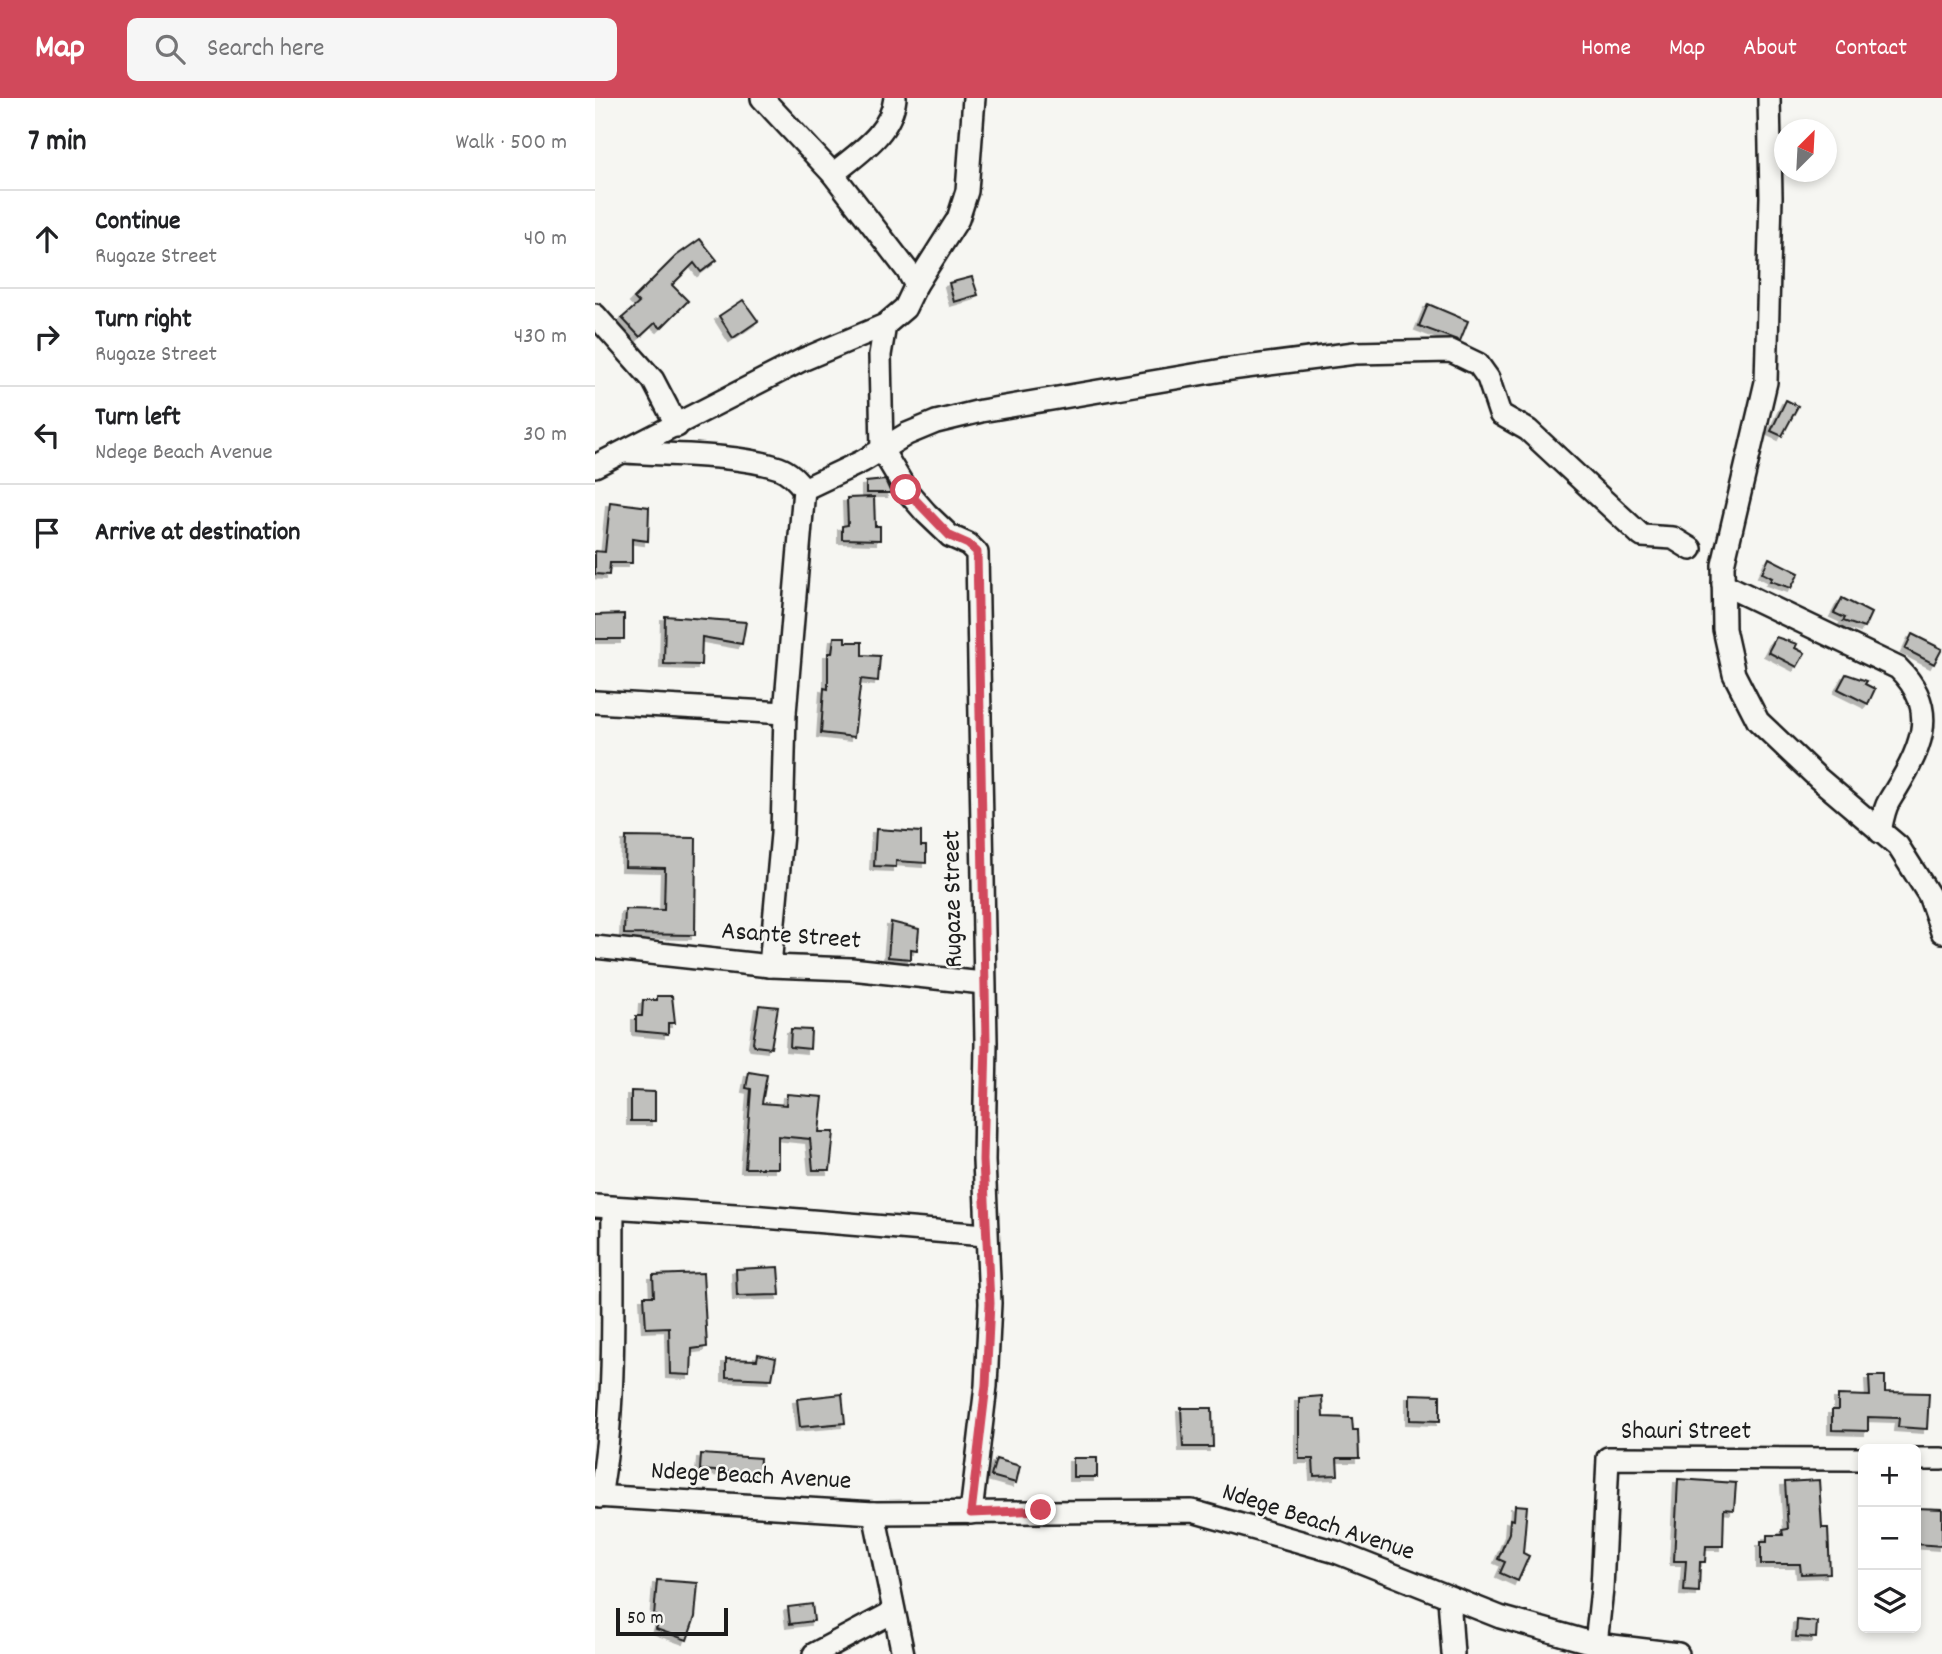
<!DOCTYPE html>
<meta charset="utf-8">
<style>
:root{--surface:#fff;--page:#f6f6f6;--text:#202124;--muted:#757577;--line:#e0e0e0;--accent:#d1495b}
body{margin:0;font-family:Dekko,sans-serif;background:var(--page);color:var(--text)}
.controls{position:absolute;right:21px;bottom:21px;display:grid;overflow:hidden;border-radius:10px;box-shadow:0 4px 10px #0003}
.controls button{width:63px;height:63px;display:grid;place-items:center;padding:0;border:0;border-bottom:2px solid var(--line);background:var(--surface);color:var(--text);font:35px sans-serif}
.compass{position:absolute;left:1179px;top:21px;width:63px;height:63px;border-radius:50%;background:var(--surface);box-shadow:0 4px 10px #0003;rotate:24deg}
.scale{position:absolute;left:21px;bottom:18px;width:112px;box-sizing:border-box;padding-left:7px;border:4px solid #1c1c1c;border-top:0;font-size:19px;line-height:24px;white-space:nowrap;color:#1c1c1c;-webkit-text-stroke:5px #f6f6f2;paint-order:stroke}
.stop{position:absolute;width:21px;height:21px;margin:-16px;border:5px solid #d1495b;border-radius:50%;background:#fff}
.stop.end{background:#d1495b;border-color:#fff;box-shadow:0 2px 7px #0008}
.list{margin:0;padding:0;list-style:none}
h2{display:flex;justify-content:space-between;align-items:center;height:91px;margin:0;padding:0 28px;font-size:30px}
h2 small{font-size:23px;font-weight:400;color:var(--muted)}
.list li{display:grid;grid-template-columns:46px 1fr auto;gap:21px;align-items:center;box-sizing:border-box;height:98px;padding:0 28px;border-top:2px solid var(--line)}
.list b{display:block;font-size:26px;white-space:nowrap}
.list p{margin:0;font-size:23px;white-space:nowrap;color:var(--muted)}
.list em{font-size:23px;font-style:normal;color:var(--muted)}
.icon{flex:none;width:38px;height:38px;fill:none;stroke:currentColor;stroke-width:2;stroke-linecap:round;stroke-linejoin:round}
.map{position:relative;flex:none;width:1347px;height:1556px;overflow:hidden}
header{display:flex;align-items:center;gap:42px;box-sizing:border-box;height:98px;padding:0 35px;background:var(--accent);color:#fff}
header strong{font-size:33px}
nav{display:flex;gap:38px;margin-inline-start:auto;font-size:24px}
.search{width:490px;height:63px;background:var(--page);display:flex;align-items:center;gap:18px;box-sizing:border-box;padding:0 24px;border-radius:10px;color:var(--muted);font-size:26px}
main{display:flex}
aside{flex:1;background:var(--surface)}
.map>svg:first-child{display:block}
.building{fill:#c0c0bd;stroke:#1c1c1c;stroke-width:2;filter:url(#shadow)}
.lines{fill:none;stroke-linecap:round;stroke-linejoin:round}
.minor-casing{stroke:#1c1c1c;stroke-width:26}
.minor{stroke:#f6f6f2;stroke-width:21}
.route{stroke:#d1495b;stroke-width:9}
.labels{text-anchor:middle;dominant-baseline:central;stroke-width:5;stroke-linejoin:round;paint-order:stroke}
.street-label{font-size:26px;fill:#1c1c1c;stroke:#f6f6f2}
</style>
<header>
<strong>Map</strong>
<div class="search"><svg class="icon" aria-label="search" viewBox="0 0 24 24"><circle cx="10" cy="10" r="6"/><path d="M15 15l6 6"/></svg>Search here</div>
<nav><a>Home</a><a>Map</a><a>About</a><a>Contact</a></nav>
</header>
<main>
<aside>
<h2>7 min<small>Walk · 500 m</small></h2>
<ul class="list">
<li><svg class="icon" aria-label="ahead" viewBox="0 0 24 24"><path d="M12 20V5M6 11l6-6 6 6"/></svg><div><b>Continue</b><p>Rugaze Street</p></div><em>40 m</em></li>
<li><svg class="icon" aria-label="right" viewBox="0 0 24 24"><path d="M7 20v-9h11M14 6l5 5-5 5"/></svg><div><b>Turn right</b><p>Rugaze Street</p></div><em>430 m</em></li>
<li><svg class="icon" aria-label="left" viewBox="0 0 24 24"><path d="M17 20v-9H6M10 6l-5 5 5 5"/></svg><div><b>Turn left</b><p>Ndege Beach Avenue</p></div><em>30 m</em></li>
<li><svg class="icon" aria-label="arrive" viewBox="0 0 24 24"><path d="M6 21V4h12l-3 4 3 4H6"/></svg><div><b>Arrive at destination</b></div></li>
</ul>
</aside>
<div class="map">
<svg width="1347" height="1556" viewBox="0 0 1347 1556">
<defs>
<filter id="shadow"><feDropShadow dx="-4" dy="4" stdDeviation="0" flood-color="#0004"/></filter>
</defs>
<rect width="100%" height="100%" fill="#f6f6f2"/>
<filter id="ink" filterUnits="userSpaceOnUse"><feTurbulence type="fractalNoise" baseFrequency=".0143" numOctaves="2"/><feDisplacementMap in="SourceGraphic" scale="14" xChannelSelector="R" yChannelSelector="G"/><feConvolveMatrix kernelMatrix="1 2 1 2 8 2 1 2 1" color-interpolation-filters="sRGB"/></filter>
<g filter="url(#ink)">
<g class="building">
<path d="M 105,141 L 122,162 L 106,174 L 99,165 L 77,187 L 93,203 L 66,230 L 60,225 L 45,239 L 27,220 L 44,205 L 39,200 L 81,158 Z"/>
<path d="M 377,179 L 383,197 L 359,204 L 354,185 Z"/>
<path d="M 148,202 L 163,223 L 138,240 L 124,218 Z"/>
<path d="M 833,206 L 873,223 L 865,243 L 824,228 Z"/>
<path d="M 1191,302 L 1203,308 L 1187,338 L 1176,333 Z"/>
<path d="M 290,382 L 296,395 L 271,395 L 271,384 Z"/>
<path d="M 279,399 L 280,428 L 285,428 L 285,442 L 247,441 L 247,428 L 253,427 L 252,400 Z"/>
<path d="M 15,404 L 54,409 L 53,443 L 37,441 L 37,465 L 15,465 L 14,477 L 0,476 L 0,453 L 10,454 Z"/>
<path d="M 1174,460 L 1204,475 L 1196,490 L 1175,483 L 1177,480 L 1167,475 Z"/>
<path d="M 1247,500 L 1276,515 L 1269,530 L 1248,523 L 1250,520 L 1239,515 Z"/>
<path d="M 29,516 L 29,541 L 0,541 L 0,517 Z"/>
<path d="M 70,518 L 151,524 L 147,546 L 107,539 L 106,567 L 69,566 Z"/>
<path d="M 1317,536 L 1347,551 L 1339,566 L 1310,551 Z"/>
<path d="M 239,539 L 250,539 L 250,544 L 267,544 L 267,557 L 285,558 L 283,583 L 266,581 L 259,639 L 226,635 L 229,590 L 233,591 L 233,555 L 237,555 Z"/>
<path d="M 1181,539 L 1202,546 L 1200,550 L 1210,555 L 1202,569 L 1173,554 Z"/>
<path d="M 1251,576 L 1272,583 L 1270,586 L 1280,591 L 1273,606 L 1243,591 Z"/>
<path d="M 281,731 L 326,734 L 326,748 L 331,748 L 331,765 L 301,763 L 301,769 L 279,768 Z"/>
<path d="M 31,739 L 101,740 L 100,837 L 29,836 L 30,811 L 69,812 L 70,770 L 30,769 Z"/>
<path d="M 296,824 L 324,831 L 322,852 L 316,851 L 316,861 L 293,859 Z"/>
<path d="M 62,898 L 77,898 L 80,925 L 73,925 L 73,936 L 41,933 L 41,918 L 47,918 L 48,902 L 62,902 Z"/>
<path d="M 164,907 L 183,909 L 176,950 L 160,948 L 158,944 Z"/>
<path d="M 196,931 L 216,932 L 215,951 L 195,949 Z"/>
<path d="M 154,974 L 172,977 L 167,1005 L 191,1007 L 192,996 L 228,999 L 224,1034 L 239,1034 L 235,1072 L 218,1072 L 215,1041 L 183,1038 L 183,1070 L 150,1070 L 156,991 L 151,990 Z"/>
<path d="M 36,993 L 60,994 L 60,1023 L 36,1023 Z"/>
<path d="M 183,1169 L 185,1197 L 142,1198 L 141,1171 Z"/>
<path d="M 108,1175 L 112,1249 L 97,1251 L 96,1277 L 75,1276 L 74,1229 L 51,1230 L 49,1198 L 59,1198 L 58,1177 Z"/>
<path d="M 163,1256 L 181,1260 L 177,1281 L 131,1279 L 131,1261 L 162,1262 Z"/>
<path d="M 1274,1278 L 1290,1278 L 1290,1294 L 1334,1295 L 1332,1331 L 1303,1329 L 1304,1320 L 1273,1319 L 1273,1333 L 1237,1332 L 1237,1312 L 1243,1312 L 1243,1297 L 1275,1298 Z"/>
<path d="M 247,1296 L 250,1325 L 205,1329 L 202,1301 Z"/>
<path d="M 815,1296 L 845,1297 L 845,1323 L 815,1322 Z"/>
<path d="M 727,1298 L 728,1319 L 757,1320 L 758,1332 L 763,1332 L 764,1360 L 742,1360 L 743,1377 L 719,1378 L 718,1361 L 704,1361 L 704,1300 Z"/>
<path d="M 586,1310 L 617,1310 L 618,1349 L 588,1349 Z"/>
<path d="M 106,1356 L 165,1360 L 164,1376 L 105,1372 Z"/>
<rect x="478" y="1360" width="24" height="19"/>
<path d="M 401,1361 L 425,1368 L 421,1385 L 396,1378 Z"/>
<path d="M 1083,1381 L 1141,1385 L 1139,1412 L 1129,1411 L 1128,1448 L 1111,1448 L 1110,1464 L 1105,1464 L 1104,1494 L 1089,1493 L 1091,1463 L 1079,1463 Z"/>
<path d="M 1224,1382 L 1227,1430 L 1233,1430 L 1235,1475 L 1206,1476 L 1205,1466 L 1166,1466 L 1166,1444 L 1172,1444 L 1172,1437 L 1188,1437 L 1187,1432 L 1193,1431 L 1190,1384 Z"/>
<path d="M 920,1407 L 932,1408 L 928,1455 L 934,1458 L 923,1483 L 905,1475 L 910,1464 L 903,1461 L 914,1435 L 915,1421 L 919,1422 Z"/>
<path d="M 1321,1410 L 1347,1411 L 1347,1448 L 1321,1446 Z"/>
<path d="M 62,1482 L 103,1485 L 100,1519 L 92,1542 L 61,1531 L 65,1519 L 59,1518 Z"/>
<path d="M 217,1506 L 219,1523 L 195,1526 L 193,1509 Z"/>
<path d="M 1202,1522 L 1222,1524 L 1221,1540 L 1201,1539 Z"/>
</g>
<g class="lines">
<g class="minor-casing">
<g id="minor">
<path d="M 1174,0 L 1176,99 L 1171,284 L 1128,467 L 1129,531 L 1139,576 L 1163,623 L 1223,680 L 1303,748 L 1334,797 L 1347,834"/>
<path d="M 238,76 C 263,55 296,36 300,0"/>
<path d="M 321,187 L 363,121 L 372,93 L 379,0"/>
<path d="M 0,217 L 58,282 L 82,328"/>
<path d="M 290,227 L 285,257 L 287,352 L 311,392 L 331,415 L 355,438 L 373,446 L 382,455 L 391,944 L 389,1062 L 395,1205 L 391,1288 L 376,1415"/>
<path d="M 30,354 C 75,357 143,356 184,370 C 195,374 202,382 209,391 L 190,615 L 187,736 L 175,868"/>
<path d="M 0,368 L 207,262 L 290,227 L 310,210 L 321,187 L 312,172 L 238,76 L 167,0"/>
<path d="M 209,391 L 268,363 L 312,336 L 341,324 L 386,313 L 628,272 L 760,255 L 856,253 L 883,266 L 893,280 L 905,316 L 933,332 L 1047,438 L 1078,440 L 1096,451"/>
<path d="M 1128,486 L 1303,570 C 1347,613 1325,653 1294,703 C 1289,711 1287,724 1285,734"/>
<path d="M 0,604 L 190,615"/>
<path d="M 0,849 L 175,868 L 256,871 L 388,885"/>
<path d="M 0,1108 L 156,1118 L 390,1137"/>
<path d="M 1321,1361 L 1347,1361"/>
<path d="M 0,1398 L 279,1415 L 597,1413 L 741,1454 L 905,1519 L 1001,1546 L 1083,1556"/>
<path d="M 5,1399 C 22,1303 17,1207 18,1110"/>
<path d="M 279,1415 L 308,1556"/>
<path d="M 854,1500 L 858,1556"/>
<path d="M 1001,1546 L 1007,1491 L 1013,1360 L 1268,1361"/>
<path d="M 219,1556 L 298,1514"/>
</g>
</g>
<use href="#minor" class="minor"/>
</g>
</g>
<g class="lines" filter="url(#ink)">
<path class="route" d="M 311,392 L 355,438 L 373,446 L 382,454 L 391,944 L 388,1062 L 395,1205 L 391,1287 L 376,1415 L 446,1412"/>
</g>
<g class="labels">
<g class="street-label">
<text transform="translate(359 801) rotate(-91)">Rugaze Street</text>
<text transform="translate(196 839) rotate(4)">Asante Street</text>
<text x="1091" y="1334">Shauri Street</text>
<text transform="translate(156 1379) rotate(3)">Ndege Beach Avenue</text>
<text transform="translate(723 1425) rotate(18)">Ndege Beach Avenue</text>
</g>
</g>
</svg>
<div class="controls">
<button>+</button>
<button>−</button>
<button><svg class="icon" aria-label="layers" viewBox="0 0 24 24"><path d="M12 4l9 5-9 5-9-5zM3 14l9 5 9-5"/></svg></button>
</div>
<svg class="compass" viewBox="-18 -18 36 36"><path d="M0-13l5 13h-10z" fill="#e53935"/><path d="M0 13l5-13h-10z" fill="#757577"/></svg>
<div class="scale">50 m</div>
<div class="stop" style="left:311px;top:392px"></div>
<div class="stop end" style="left:446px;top:1412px"></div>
</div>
</main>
